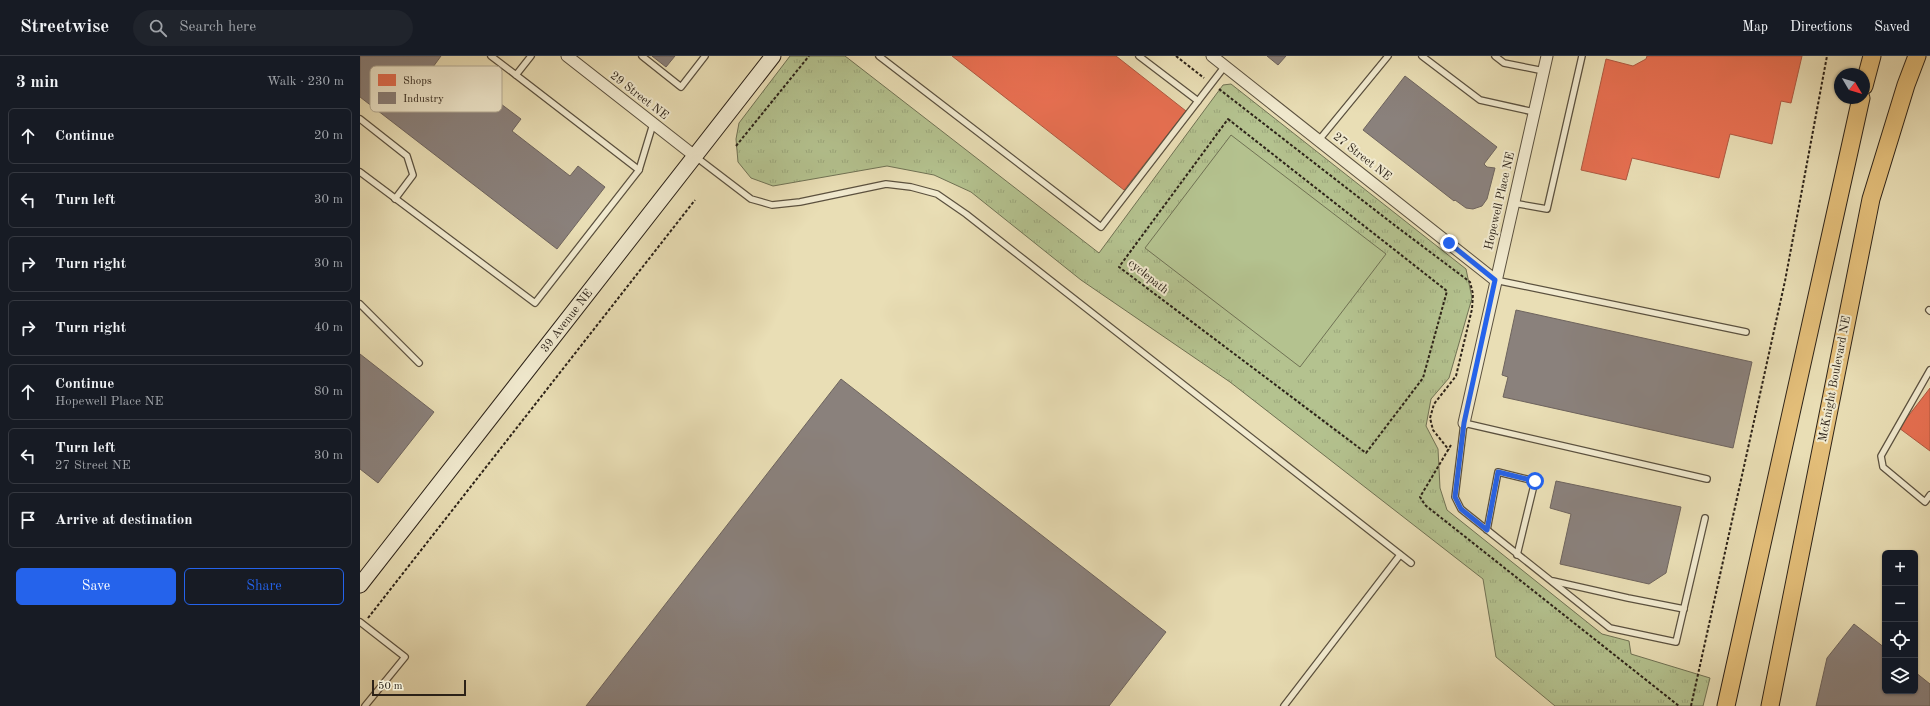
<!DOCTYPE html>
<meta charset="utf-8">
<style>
:root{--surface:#171b24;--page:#20242c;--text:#f1f3f6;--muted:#9ea1a6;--line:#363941;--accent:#2563eb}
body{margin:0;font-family:"Old Standard TT",serif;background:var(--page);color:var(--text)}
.controls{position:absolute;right:12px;bottom:12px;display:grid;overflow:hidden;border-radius:6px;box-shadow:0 1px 3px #0004}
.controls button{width:36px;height:36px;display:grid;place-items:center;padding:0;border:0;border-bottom:1px solid var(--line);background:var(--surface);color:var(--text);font:20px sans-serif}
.compass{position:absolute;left:1474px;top:12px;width:36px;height:36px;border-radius:50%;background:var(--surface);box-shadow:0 1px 3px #0004;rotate:128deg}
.scale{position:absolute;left:12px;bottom:10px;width:94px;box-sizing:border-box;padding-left:4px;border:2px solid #2c2218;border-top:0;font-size:11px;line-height:14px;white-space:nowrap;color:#2c2218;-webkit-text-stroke:3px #f1eacf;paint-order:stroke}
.stop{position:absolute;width:12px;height:12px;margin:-9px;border:3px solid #2563eb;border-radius:50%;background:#fff}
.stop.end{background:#2563eb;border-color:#fff;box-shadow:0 1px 4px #0008}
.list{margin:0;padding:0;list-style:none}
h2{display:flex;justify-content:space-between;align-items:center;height:52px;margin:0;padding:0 16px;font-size:17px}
h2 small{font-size:13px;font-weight:400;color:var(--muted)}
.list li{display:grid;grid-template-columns:26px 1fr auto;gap:12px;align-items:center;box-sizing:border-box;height:56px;margin:0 8px 8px;padding:0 8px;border:1px solid var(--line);border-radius:6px}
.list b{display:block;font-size:15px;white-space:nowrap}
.list p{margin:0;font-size:13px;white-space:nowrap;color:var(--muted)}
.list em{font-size:13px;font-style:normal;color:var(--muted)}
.actions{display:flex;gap:8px;padding:12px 16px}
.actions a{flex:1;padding:9px 0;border:1px solid var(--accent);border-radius:6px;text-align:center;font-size:14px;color:var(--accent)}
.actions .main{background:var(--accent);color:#fff}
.icon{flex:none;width:22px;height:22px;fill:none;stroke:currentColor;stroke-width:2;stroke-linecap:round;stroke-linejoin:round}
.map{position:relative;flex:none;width:1570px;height:650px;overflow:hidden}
header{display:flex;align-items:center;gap:24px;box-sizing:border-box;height:56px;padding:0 20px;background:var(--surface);border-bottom:1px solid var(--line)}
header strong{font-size:19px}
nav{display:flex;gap:22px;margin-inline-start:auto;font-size:14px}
.search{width:280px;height:36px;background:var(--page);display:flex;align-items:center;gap:10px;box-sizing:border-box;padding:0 14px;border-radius:22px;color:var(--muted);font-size:15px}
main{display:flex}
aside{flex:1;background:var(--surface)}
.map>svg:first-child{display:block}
.grass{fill:url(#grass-tufts);stroke:#707254}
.garden{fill:#b4c28f;stroke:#707254}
.shops{fill:#e76f51;stroke:#af5840}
.industry{fill:#8a817c;stroke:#6e645e}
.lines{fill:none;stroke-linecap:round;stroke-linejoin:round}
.lane-casing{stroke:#5b513f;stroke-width:8}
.street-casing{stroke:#5b513f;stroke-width:13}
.secondary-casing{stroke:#2c2218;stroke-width:17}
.primary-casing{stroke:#2c2218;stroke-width:19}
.path{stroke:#2c2218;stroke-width:2;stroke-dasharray:3 2;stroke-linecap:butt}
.lane{stroke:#f1eacf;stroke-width:5.5}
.street{stroke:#f1eacf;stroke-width:11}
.secondary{stroke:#f1eacf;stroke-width:15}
.primary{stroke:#e4bf7a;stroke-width:17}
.route{stroke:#2563eb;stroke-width:5}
.labels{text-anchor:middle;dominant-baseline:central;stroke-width:4;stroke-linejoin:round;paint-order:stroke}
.street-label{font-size:12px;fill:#2c2218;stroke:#f1eacf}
.key{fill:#f1eacf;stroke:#b6ae98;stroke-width:1}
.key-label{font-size:11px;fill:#2c2218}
</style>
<header>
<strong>Streetwise</strong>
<div class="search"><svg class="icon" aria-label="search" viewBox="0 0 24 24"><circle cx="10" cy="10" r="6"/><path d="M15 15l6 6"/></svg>Search here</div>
<nav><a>Map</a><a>Directions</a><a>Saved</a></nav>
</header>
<main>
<aside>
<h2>3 min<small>Walk · 230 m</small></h2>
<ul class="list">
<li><svg class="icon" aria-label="ahead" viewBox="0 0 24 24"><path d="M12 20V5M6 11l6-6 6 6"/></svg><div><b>Continue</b></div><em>20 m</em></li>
<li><svg class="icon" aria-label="left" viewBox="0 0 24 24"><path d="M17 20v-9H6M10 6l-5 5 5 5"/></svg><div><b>Turn left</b></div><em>30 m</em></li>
<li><svg class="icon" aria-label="right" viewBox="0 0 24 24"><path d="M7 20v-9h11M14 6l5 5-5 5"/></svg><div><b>Turn right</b></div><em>30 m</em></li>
<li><svg class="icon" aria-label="right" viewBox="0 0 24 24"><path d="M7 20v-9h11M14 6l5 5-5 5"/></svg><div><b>Turn right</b></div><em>40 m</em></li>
<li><svg class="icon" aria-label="ahead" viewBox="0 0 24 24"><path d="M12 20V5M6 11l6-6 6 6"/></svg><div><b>Continue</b><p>Hopewell Place NE</p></div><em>80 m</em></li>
<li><svg class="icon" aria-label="left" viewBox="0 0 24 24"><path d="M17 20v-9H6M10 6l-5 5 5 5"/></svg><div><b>Turn left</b><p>27 Street NE</p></div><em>30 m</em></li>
<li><svg class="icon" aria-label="arrive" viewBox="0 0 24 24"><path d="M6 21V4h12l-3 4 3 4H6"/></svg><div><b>Arrive at destination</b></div></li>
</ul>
<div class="actions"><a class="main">Save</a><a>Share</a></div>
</aside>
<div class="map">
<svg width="1570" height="650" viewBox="0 0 1570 650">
<defs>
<pattern id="grass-tufts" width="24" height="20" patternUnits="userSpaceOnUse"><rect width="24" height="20" fill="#b4c28f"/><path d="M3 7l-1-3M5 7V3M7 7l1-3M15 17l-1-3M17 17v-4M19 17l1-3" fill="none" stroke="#9ba67b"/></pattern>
</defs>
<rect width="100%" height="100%" fill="#e9deb5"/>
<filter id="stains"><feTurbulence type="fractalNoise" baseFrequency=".005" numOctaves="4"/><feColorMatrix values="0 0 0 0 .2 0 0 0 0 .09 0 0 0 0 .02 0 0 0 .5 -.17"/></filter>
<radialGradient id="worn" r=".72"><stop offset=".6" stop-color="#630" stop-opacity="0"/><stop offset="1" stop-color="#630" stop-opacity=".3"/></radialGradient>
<path class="grass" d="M 430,0 L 485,0 L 739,197 L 863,29 L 871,28 L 1106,213 L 1112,242 L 1089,322 L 1071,343 L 1066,370 L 1078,393 L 1080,432 L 1087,454 L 1242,578 L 1269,585 L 1271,598 L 1350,622 L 1343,650 L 1195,650 L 1136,601 L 1123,523 L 870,326 L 721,224 L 611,136 L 574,119 L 527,110 L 413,130 L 391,122 L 378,106 L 376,83 L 379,67 Z"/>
<path class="garden" d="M 871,79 L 1026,198 L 940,311 L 785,192 Z"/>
<g class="shops">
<path d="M 592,0 L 756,0 L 826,55 L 764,134 Z"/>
<path d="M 1287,0 L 1442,0 L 1431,47 L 1421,45 L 1412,88 L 1370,78 L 1359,122 L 1272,102 L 1266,124 L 1221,114 L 1246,3 L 1273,10 L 1286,3 Z"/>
<path d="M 1570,332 L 1570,395 L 1539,372 Z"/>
</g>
<g class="industry">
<path d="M 0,0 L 81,0 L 73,11 L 125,52 L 133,42 L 161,63 L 152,75 L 210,120 L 218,110 L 245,131 L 197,193 L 0,41 Z"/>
<path d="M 292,0 L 315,0 L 306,11 Z"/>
<path d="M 907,0 L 926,0 L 918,9 Z"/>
<path d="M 1045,20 L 1137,91 L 1124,108 L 1127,111 L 1135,112 L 1127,143 L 1122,150 L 1113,153 L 1106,152 L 1095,144 L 1094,145 L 1003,74 Z"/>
<path d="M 1156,254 L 1392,306 L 1373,392 L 1143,341 L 1148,321 L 1142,319 Z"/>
<path d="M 0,298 L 74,356 L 18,427 L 0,413 Z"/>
<path d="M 481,323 L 806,576 L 749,650 L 226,650 Z"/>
<path d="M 1196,425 L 1321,451 L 1306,517 L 1289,528 L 1200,508 L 1211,458 L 1190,452 Z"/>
<path d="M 1494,568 L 1525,592 L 1525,635 L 1555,635 L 1555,616 L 1570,628 L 1570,650 L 1456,650 L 1467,602 Z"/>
</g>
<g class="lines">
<g class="lane-casing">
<g id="lane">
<path d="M 131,0 L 156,19 L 171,0"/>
<path d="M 282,0 L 321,31 L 345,0"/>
<path d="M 519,0 L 741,171 L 865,10"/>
<path d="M 779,0 L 838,45"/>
<path d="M 1062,0 L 1120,44 L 1174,56"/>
<path d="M 1135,0 L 1144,7 L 1184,15"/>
<path d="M 0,63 L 47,100 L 53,119 L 35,143"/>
<path d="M 959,84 L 1028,0"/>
<path d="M 336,101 L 391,143 L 412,149 L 440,146 L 526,128 L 551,131 L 577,138 L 606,158 L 1051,507"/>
<path d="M 279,114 L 293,68"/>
<path d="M 0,116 L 175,247 L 279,114 L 156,19"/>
<path d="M 1153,147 L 1187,153 L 1222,0"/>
<path d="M 1135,224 L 1386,276"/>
<path d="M 0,248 L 59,307"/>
<path d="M 1569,254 L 1570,255"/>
<path d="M 1570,314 L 1521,400 L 1523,411 L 1565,446 L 1570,439"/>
<path d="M 1345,462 L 1316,586 L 1250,572 L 1101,453 L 1095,441 L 1104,367 L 1347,423"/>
<path d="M 1127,474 L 1138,416 L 1175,425 L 1157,499"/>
<path d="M 1193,525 L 1268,542 L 1324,553"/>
<path d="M 0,566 L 45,601 L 5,650"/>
<path d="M 924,650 L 1040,499"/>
</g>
</g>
<g class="street-casing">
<g id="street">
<path d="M 207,0 L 336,101"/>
<path d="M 852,0 L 1135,224"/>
<path d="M 1104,367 L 1187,0"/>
</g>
</g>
<g class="secondary-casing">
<path id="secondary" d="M 0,529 L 413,0"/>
</g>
<g class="primary-casing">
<g id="primary">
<path d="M 1504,30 L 1512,0"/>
<path d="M 1366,650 L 1501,42"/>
<path d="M 1410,650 L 1511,143 L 1546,29 L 1557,0"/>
</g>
</g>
<g class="path">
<path d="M 816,0 L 844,22"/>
<path d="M 859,33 L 1033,168 L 1110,226 L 1113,238 L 1112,253 L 1096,320 L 1074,348 L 1070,362 L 1073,374 L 1089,394"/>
<path d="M 868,63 L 1087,235 L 1063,322 L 1006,397 L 759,211 Z"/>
<path d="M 376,90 L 449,0"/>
<path d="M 1091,389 L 1060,441 L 1065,449 L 1319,650"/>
<path d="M 8,562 L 335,144"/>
<path d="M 1331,650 L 1425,225 L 1467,0"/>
</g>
<use href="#lane" class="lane"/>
<use href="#street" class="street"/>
<use href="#secondary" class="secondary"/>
<use href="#primary" class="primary"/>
</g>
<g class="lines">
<path class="route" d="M 1089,187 L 1135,224 L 1104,367 L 1095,441 L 1101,453 L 1127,474 L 1138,416 L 1175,425"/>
</g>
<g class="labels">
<g class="street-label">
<text transform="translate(279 40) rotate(38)">29 Street NE</text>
<text transform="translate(1002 101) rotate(38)">27 Street NE</text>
<text transform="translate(1140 145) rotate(-77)">Hopewell Place NE</text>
<text transform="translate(788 221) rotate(39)">cyclepath</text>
<text transform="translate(207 265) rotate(-52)">39 Avenue NE</text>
<text transform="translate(1475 323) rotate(-79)">McKnight Boulevard NE</text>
</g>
</g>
<rect x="10" y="10" width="132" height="46" rx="6" class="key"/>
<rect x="18" y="18" width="18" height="12" fill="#e76f51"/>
<rect x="18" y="36" width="18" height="12" fill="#8a817c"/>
<g class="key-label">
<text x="43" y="28">Shops</text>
<text x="43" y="46">Industry</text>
</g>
<rect width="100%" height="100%" filter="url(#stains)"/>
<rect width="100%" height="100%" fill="url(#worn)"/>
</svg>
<div class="controls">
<button>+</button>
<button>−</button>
<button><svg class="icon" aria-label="locate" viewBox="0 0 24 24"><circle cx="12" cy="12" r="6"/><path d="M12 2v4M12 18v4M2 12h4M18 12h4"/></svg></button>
<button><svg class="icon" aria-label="layers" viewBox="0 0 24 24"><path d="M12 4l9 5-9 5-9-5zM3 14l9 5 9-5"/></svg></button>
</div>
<svg class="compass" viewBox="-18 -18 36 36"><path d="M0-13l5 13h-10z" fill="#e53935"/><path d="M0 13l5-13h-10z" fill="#9ea1a6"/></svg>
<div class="scale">50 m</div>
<div class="stop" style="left:1175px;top:425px"></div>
<div class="stop end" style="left:1089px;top:187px"></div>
</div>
</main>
